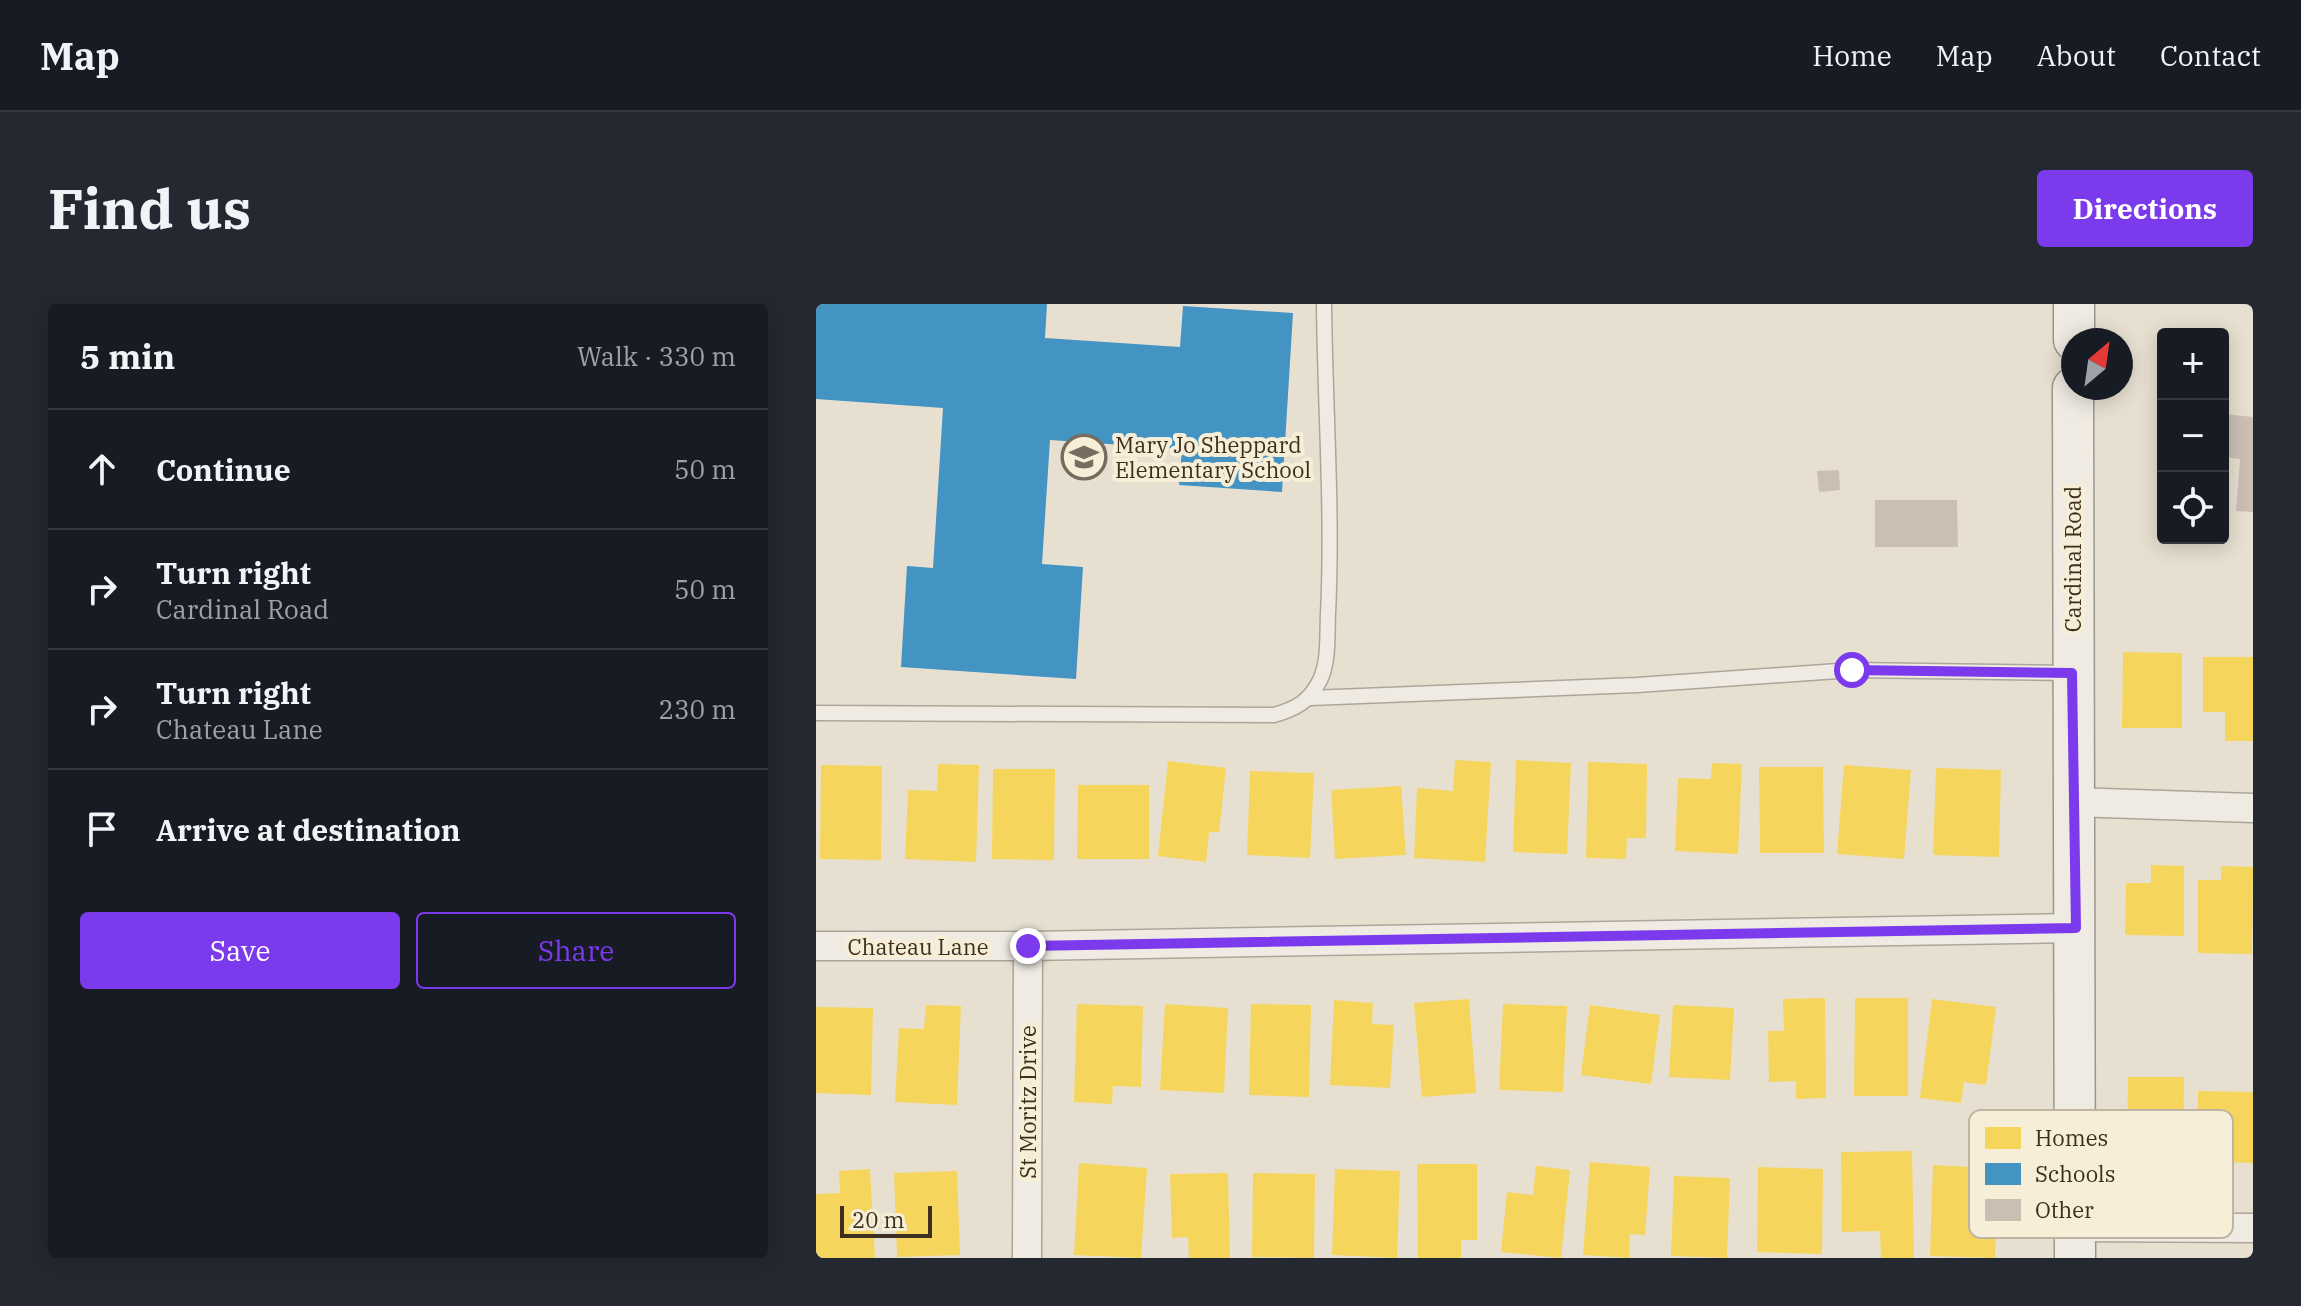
<!DOCTYPE html>
<meta charset="utf-8">
<style>
:root{--surface:#171b24;--page:#242831;--text:#f1f3f6;--muted:#9ea1a6;--line:#363941;--accent:#7c3aed}
body{margin:0;font-family:"IBM Plex Serif",serif;background:var(--page);color:var(--text)}
.controls{position:absolute;right:24px;top:24px;display:grid;overflow:hidden;border-radius:8px;box-shadow:0 4px 20px #0003}
.controls button{width:72px;height:72px;display:grid;place-items:center;padding:0;border:0;border-bottom:2px solid var(--line);background:var(--surface);color:var(--text);font:40px sans-serif}
.compass{position:absolute;left:1245px;top:24px;width:72px;height:72px;border-radius:50%;background:var(--surface);box-shadow:0 4px 20px #0003;rotate:29deg}
.scale{position:absolute;left:24px;bottom:20px;width:92px;box-sizing:border-box;padding-left:8px;border:4px solid #3d2e20;border-top:0;font-size:22px;line-height:28px;white-space:nowrap;color:#3d2e20;-webkit-text-stroke:6px #f7eed8;paint-order:stroke}
.stop{position:absolute;width:24px;height:24px;margin:-18px;border:6px solid #7c3aed;border-radius:50%;background:#fff}
.stop.end{background:#7c3aed;border-color:#fff;box-shadow:0 2px 8px #0008}
.list{margin:0;padding:0;list-style:none}
h2{display:flex;justify-content:space-between;align-items:center;height:104px;margin:0;padding:0 32px;font-size:34px}
h2 small{font-size:26px;font-weight:400;color:var(--muted)}
.list li{display:grid;grid-template-columns:52px 1fr auto;gap:24px;align-items:center;box-sizing:border-box;height:120px;padding:0 32px;border-top:2px solid var(--line)}
.list b{display:block;font-size:30px;white-space:nowrap}
.list p{margin:0;font-size:26px;white-space:nowrap;color:var(--muted)}
.list em{font-size:26px;font-style:normal;color:var(--muted)}
.actions{display:flex;gap:16px;padding:24px 32px}
.actions a{flex:1;padding:18px 0;border:2px solid var(--accent);border-radius:8px;text-align:center;font-size:28px;color:var(--accent)}
.actions .main{background:var(--accent);color:#fff}
.icon{flex:none;width:44px;height:44px;fill:none;stroke:currentColor;stroke-width:2;stroke-linecap:round;stroke-linejoin:round}
.map{position:relative;flex:none;width:1437px;height:954px;overflow:hidden;border-radius:8px}
header{display:flex;align-items:center;gap:48px;box-sizing:border-box;height:112px;padding:0 40px;background:var(--surface);border-bottom:2px solid var(--line)}
header strong{font-size:38px}
nav{display:flex;gap:44px;margin-inline-start:auto;font-size:28px}
.intro{display:flex;align-items:center;justify-content:space-between;box-sizing:border-box;height:192px;padding:0 48px}
h1{margin:0;font-size:56px}
.button{padding:20px 36px;border-radius:8px;background:var(--accent);color:#fff;font-size:28px;font-weight:700}
main{display:flex;gap:48px;padding:0 48px}
aside{flex:1;background:var(--surface);border-radius:8px;box-shadow:0 4px 20px #0003}
.map>svg:first-child{display:block}
.homes{fill:#f6d55c}
.schools{fill:#4393c3}
.building{fill:#cbbfb2}
.lines{fill:none;stroke-linecap:round;stroke-linejoin:round}
.lane-casing{stroke:#ada599;stroke-width:17}
.street-casing{stroke:#ada599;stroke-width:31}
.secondary-casing{stroke:#9c958a;stroke-width:43}
.lane{stroke:#efebe3;stroke-width:14}
.street{stroke:#efebe3;stroke-width:28}
.secondary{stroke:#efebe3;stroke-width:40}
.route{stroke:#7c3aed;stroke-width:10}
.labels{text-anchor:middle;dominant-baseline:central;stroke-width:8;stroke-linejoin:round;paint-order:stroke}
.poi-label{font-size:22px;fill:#3d2e20;stroke:#f7eed8;text-anchor:start}
.street-label{font-size:22px;fill:#3d2e20;stroke:#f7eed8}
.key{fill:#f7eed8;stroke:#bfb4a1;stroke-width:2}
.key-label{font-size:22px;fill:#3d2e20}
</style>
<header>
<strong>Map</strong>
<nav><a>Home</a><a>Map</a><a>About</a><a>Contact</a></nav>
</header>
<div class="intro"><h1>Find us</h1><a class="button">Directions</a></div>
<main>
<aside>
<h2>5 min<small>Walk · 330 m</small></h2>
<ul class="list">
<li><svg class="icon" aria-label="ahead" viewBox="0 0 24 24"><path d="M12 20V5M6 11l6-6 6 6"/></svg><div><b>Continue</b></div><em>50 m</em></li>
<li><svg class="icon" aria-label="right" viewBox="0 0 24 24"><path d="M7 20v-9h11M14 6l5 5-5 5"/></svg><div><b>Turn right</b><p>Cardinal Road</p></div><em>50 m</em></li>
<li><svg class="icon" aria-label="right" viewBox="0 0 24 24"><path d="M7 20v-9h11M14 6l5 5-5 5"/></svg><div><b>Turn right</b><p>Chateau Lane</p></div><em>230 m</em></li>
<li><svg class="icon" aria-label="arrive" viewBox="0 0 24 24"><path d="M6 21V4h12l-3 4 3 4H6"/></svg><div><b>Arrive at destination</b></div></li>
</ul>
<div class="actions"><a class="main">Save</a><a>Share</a></div>
</aside>
<div class="map">
<svg width="1437" height="954" viewBox="0 0 1437 954">
<rect width="100%" height="100%" fill="#e7e0d1"/>
<g class="homes">
<path d="M 1307,348 L 1366,349 L 1366,424 L 1306,424 Z"/>
<path d="M 1387,353 L 1437,353 L 1437,437 L 1409,437 L 1409,408 L 1387,408 Z"/>
<path d="M 639,456 L 675,458 L 669,558 L 598,554 L 601,484 L 637,487 Z"/>
<path d="M 700,456 L 755,459 L 751,550 L 697,548 Z"/>
<path d="M 352,457 L 410,464 L 403,528 L 393,528 L 390,558 L 342,552 Z"/>
<path d="M 772,458 L 831,460 L 830,534 L 811,534 L 810,555 L 770,554 Z"/>
<path d="M 896,459 L 926,460 L 922,550 L 859,547 L 862,474 L 895,475 Z"/>
<path d="M 122,460 L 163,461 L 160,558 L 89,555 L 92,486 L 121,487 Z"/>
<path d="M 5,461 L 66,462 L 65,556 L 4,555 Z"/>
<path d="M 1028,461 L 1095,466 L 1088,555 L 1021,550 Z"/>
<path d="M 943,463 L 1007,463 L 1008,549 L 944,549 Z"/>
<path d="M 1120,464 L 1185,466 L 1183,553 L 1117,551 Z"/>
<path d="M 177,465 L 239,465 L 238,556 L 176,555 Z"/>
<path d="M 434,467 L 498,469 L 494,554 L 431,551 Z"/>
<path d="M 262,481 L 333,481 L 333,555 L 261,555 Z"/>
<path d="M 585,482 L 590,551 L 519,555 L 515,486 Z"/>
<path d="M 1335,561 L 1368,562 L 1368,632 L 1309,631 L 1310,579 L 1335,579 Z"/>
<path d="M 1405,562 L 1437,563 L 1436,650 L 1382,649 L 1382,576 L 1405,576 Z"/>
<path d="M 1009,694 L 1010,794 L 980,795 L 980,777 L 953,778 L 952,727 L 968,727 L 967,695 Z"/>
<path d="M 1039,694 L 1092,694 L 1092,792 L 1038,792 Z"/>
<path d="M 653,695 L 660,789 L 606,793 L 598,699 Z"/>
<path d="M 1116,695 L 1180,703 L 1170,781 L 1148,778 L 1145,799 L 1104,794 Z"/>
<path d="M 518,696 L 557,699 L 556,720 L 578,721 L 574,784 L 514,781 Z"/>
<path d="M 261,700 L 327,702 L 325,783 L 297,782 L 296,800 L 258,798 Z"/>
<path d="M 349,700 L 412,704 L 408,789 L 344,786 Z"/>
<path d="M 435,700 L 495,701 L 493,793 L 433,791 Z"/>
<path d="M 687,700 L 751,702 L 747,788 L 683,786 Z"/>
<path d="M 110,701 L 145,702 L 141,801 L 79,798 L 83,724 L 108,725 Z"/>
<path d="M 774,701 L 844,711 L 835,780 L 765,771 Z"/>
<path d="M 857,701 L 918,704 L 914,776 L 853,773 Z"/>
<path d="M 0,703 L 57,704 L 55,791 L 0,789 Z"/>
<path d="M 1312,773 L 1368,773 L 1367,862 L 1336,861 L 1336,845 L 1311,845 Z"/>
<path d="M 1382,787 L 1437,788 L 1437,859 L 1406,858 L 1406,842 L 1381,841 Z"/>
<path d="M 1096,847 L 1098,954 L 1065,954 L 1064,927 L 1026,928 L 1025,848 Z"/>
<path d="M 774,858 L 834,863 L 829,931 L 814,930 L 813,954 L 767,951 Z"/>
<path d="M 263,859 L 331,864 L 325,954 L 258,951 Z"/>
<path d="M 601,860 L 661,860 L 661,936 L 645,936 L 645,954 L 602,954 Z"/>
<path d="M 1117,861 L 1155,863 L 1155,884 L 1181,885 L 1179,954 L 1114,952 Z"/>
<path d="M 720,862 L 754,866 L 745,954 L 685,948 L 691,888 L 717,891 Z"/>
<path d="M 942,863 L 1007,865 L 1006,950 L 941,948 Z"/>
<path d="M 54,865 L 59,954 L 0,954 L 0,890 L 24,889 L 23,867 Z"/>
<path d="M 519,865 L 584,867 L 581,954 L 516,951 Z"/>
<path d="M 141,867 L 144,951 L 81,953 L 78,869 Z"/>
<path d="M 412,869 L 414,954 L 373,954 L 372,933 L 356,934 L 354,870 Z"/>
<path d="M 437,869 L 499,870 L 498,954 L 436,953 Z"/>
<path d="M 858,872 L 914,874 L 911,954 L 855,952 Z"/>
</g>
<path class="schools" d="M 0,0 L 231,0 L 229,34 L 364,43 L 367,2 L 477,9 L 466,188 L 363,181 L 366,145 L 234,136 L 226,260 L 267,263 L 260,375 L 85,363 L 91,262 L 117,264 L 127,104 L 0,95 Z"/>
<g class="building">
<path d="M 1407,110 L 1437,113 L 1437,208 L 1420,207 L 1424,155 L 1407,153 Z"/>
<path d="M 1023,166 L 1024,186 L 1003,188 L 1001,167 Z"/>
<path d="M 1059,196 L 1141,196 L 1142,243 L 1059,243 Z"/>
</g>
<g class="lines">
<g class="lane-casing">
<g id="lane">
<path d="M 494,394 L 821,381 L 1036,366 L 1256,369"/>
<path d="M 0,409 L 458,411 C 480,405 494,397 504,376 C 513,358 511,331 512,310 C 517,207 509,103 508,0"/>
</g>
</g>
<g class="street-casing">
<g id="street">
<path d="M 1257,498 L 1437,504"/>
<path d="M 0,642 L 212,642 L 1260,624"/>
<path d="M 1259,923 L 1437,924"/>
<path d="M 211,954 L 212,642"/>
</g>
</g>
<g class="secondary-casing">
<g id="secondary">
<path d="M 1258,36 L 1258,0"/>
<path d="M 1257,84 L 1259,954"/>
</g>
</g>
<use href="#lane" class="lane"/>
<use href="#street" class="street"/>
<use href="#secondary" class="secondary"/>
</g>
<g class="lines">
<path class="route" d="M 212,642 L 1260,624 L 1256,369 L 1036,366"/>
</g>
<defs>
<g id="school-ring" transform="scale(2.3)"><circle r="9.5" fill="#f7eed8" stroke="#786c5e" stroke-width="1.5"/><path d="M0-5L7-2L0 1L-7-2ZM-4 1L0 2.5L4 1V4Q0 6-4 4Z" fill="#786c5e"/></g>
</defs>
<g fill-rule="evenodd">
<use href="#school-ring" x="268" y="153"/>
</g>
<g class="labels">
<g class="poi-label">
<text x="299" y="140">Mary Jo Sheppard<tspan x="299" dy="25">Elementary School</tspan></text>
</g>
<g class="street-label">
<text transform="translate(1256 255) rotate(-90)">Cardinal Road</text>
<text x="102" y="642">Chateau Lane</text>
<text transform="translate(211 798) rotate(-90)">St Moritz Drive</text>
</g>
</g>
<rect x="1153" y="806" width="264" height="128" rx="12" class="key"/>
<rect x="1169" y="823" width="36" height="22" fill="#f6d55c"/>
<rect x="1169" y="859" width="36" height="22" fill="#4393c3"/>
<rect x="1169" y="895" width="36" height="22" fill="#cbbfb2"/>
<g class="key-label">
<text x="1219" y="842">Homes</text>
<text x="1219" y="878">Schools</text>
<text x="1219" y="914">Other</text>
</g>
</svg>
<div class="controls">
<button>+</button>
<button>−</button>
<button><svg class="icon" aria-label="locate" viewBox="0 0 24 24"><circle cx="12" cy="12" r="6"/><path d="M12 2v4M12 18v4M2 12h4M18 12h4"/></svg></button>
</div>
<svg class="compass" viewBox="-18 -18 36 36"><path d="M0-13l5 13h-10z" fill="#e53935"/><path d="M0 13l5-13h-10z" fill="#9ea1a6"/></svg>
<div class="scale">20 m</div>
<div class="stop" style="left:1036px;top:366px"></div>
<div class="stop end" style="left:212px;top:642px"></div>
</div>
</main>
